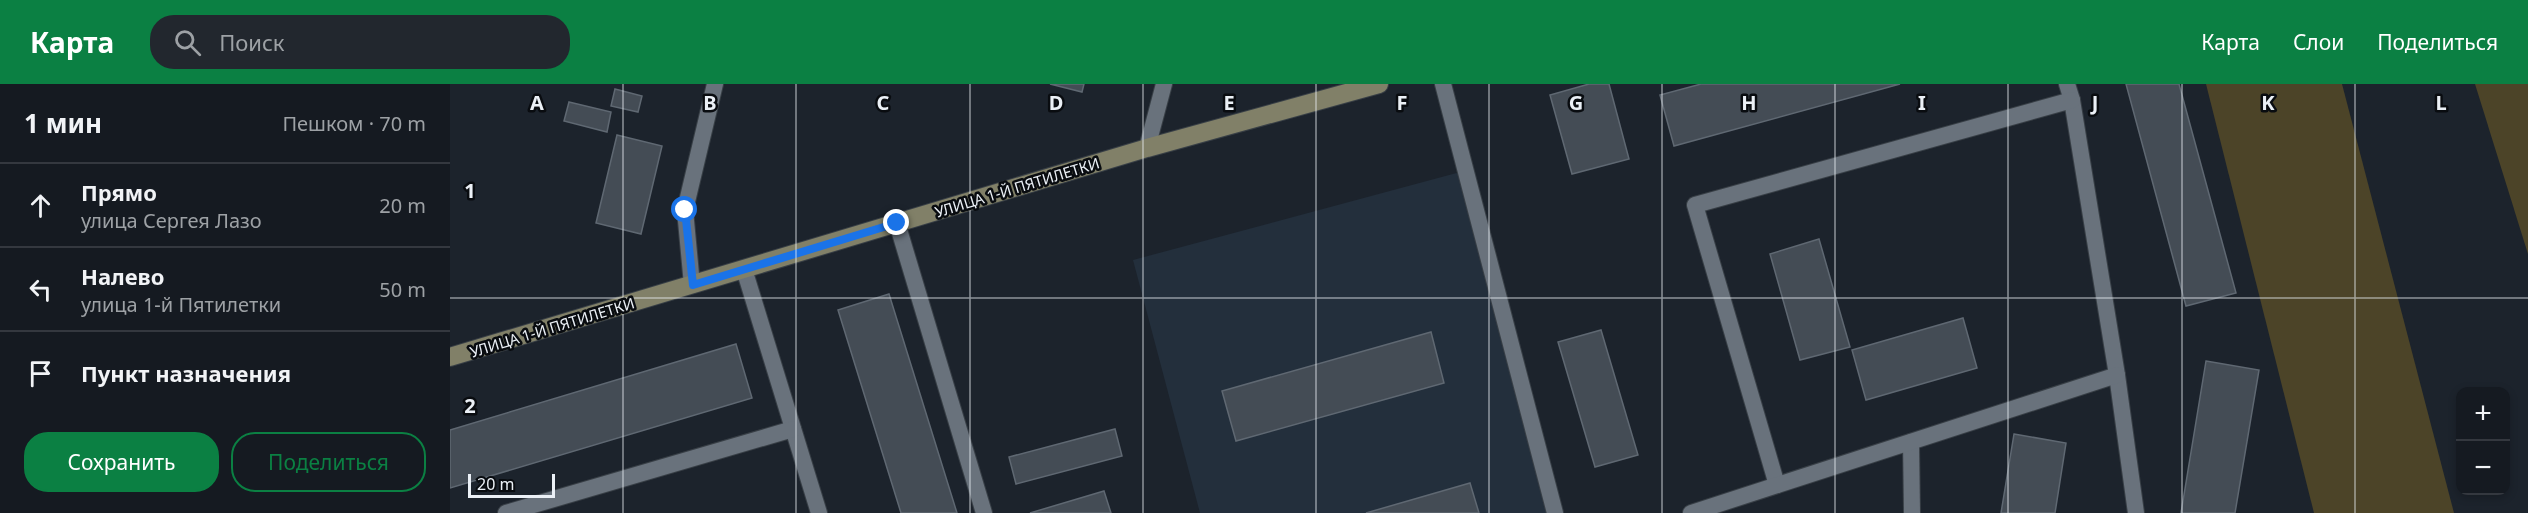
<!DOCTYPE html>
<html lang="ru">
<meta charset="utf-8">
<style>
:root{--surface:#151a21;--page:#22272e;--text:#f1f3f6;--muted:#9da1a5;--line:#34383f;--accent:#0b8043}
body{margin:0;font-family:"Noto Sans",sans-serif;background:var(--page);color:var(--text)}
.controls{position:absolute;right:18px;bottom:18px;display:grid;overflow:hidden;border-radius:12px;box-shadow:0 3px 9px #0003}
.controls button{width:54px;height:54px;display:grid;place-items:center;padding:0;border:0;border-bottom:2px solid var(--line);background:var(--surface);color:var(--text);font:30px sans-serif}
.scale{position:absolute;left:18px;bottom:15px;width:87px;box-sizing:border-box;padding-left:6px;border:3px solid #ebf0f6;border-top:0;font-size:16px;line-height:21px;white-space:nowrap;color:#ebf0f6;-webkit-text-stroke:4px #090c10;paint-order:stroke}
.stop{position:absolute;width:18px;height:18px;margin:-14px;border:4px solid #1a73e8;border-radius:50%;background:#fff}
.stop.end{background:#1a73e8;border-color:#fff;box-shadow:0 2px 6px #0008}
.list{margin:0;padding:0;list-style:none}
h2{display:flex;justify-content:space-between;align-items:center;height:78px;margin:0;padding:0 24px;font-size:26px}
h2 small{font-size:20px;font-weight:400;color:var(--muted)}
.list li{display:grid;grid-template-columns:39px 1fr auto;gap:18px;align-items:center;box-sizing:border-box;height:84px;padding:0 24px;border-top:2px solid var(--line)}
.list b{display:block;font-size:22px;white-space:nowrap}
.list p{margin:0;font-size:20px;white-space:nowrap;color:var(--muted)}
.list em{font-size:20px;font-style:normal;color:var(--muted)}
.actions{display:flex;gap:12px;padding:18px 24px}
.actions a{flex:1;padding:14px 0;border:2px solid var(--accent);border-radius:24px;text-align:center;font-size:21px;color:var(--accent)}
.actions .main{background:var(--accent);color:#fff}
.icon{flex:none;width:33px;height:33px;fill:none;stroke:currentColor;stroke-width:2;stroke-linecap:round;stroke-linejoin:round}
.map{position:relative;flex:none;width:2078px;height:429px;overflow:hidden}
header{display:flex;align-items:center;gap:36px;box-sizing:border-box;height:84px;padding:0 30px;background:var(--accent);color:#fff}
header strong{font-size:28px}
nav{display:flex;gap:33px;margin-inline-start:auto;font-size:21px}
.search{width:420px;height:54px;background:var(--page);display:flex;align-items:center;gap:15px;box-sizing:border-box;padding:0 21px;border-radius:24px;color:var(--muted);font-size:22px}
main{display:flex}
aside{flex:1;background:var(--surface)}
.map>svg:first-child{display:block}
.built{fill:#232f3c}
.green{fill:#4c4428}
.building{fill:#444c55;stroke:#5f6872;stroke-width:1.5}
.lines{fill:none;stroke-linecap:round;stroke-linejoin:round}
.lane-casing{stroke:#383f46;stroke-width:18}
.secondary-casing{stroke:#383f46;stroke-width:20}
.lane{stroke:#69727c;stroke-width:16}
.secondary{stroke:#818068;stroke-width:18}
.route{stroke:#1a73e8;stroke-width:8}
.grid{fill:none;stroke:#ebf0f6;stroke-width:1.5;stroke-opacity:0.55}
.labels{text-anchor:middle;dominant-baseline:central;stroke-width:5;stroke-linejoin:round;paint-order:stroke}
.street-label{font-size:15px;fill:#ebf0f6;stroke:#090c10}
.grid-label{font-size:20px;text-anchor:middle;font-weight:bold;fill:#ebf0f6;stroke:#090c10;stroke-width:5;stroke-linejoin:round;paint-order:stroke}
</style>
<header>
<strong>Карта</strong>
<div class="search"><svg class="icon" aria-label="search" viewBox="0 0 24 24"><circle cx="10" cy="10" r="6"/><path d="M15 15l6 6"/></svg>Поиск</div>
<nav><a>Карта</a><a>Слои</a><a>Поделиться</a></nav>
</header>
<main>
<aside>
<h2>1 мин<small>Пешком · 70 m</small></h2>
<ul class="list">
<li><svg class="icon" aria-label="ahead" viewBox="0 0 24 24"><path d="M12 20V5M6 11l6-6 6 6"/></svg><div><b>Прямо</b><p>улица Сергея Лазо</p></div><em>20 m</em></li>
<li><svg class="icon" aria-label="left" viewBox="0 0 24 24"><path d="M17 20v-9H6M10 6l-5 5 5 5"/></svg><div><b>Налево</b><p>улица 1-й Пятилетки</p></div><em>50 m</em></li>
<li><svg class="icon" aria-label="arrive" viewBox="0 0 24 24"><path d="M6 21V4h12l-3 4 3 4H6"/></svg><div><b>Пункт назначения</b></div></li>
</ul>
<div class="actions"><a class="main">Сохранить</a><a>Поделиться</a></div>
</aside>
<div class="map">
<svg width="2078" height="429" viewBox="0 0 2078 429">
<rect width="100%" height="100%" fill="#1c232c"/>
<path class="built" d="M 1014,87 L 1105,429 L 750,429 L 683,176 Z"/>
<g class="green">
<path d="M 1756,0 L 1892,0 L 2004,429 L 1864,429 Z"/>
<path d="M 2025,0 L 2078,0 L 2078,170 Z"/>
</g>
<g class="building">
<path d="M 600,0 L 634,0 L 632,8 Z"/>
<path d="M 1139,0 L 1159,0 L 1179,75 L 1122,90 L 1100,11 Z"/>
<path d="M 1251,0 L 1450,0 L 1224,62 L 1210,11 Z"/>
<path d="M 1676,0 L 1729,0 L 1786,209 L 1736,222 Z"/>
<path d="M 165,5 L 192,12 L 188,28 L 161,22 Z"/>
<path d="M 119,18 L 161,28 L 157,48 L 114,37 Z"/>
<path d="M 167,51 L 212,62 L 191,150 L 146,139 Z"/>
<path d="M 1369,155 L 1400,263 L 1350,276 L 1320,170 Z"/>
<path d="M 439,210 L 507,429 L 451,429 L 388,226 Z"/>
<path d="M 1513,234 L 1527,284 L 1416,316 L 1402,266 Z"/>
<path d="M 1151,246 L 1188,371 L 1145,383 L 1108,258 Z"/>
<path d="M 981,248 L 994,299 L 786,357 L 772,307 Z"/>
<path d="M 286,260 L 302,314 L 0,404 L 0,346 Z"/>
<path d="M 1756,277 L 1809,286 L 1785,429 L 1731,429 Z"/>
<path d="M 665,345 L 672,372 L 566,400 L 559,373 Z"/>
<path d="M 1564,350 L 1616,359 L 1605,429 L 1551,429 Z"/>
<path d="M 1020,399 L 1029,429 L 916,429 Z"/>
<path d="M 654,407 L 661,429 L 580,429 Z"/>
</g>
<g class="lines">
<g class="lane-casing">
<g id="lane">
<path d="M 993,0 L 1105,429"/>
<path d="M 1617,0 L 1622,16 L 1667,291 L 1686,429"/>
<path d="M 697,64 L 714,0"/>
<path d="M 447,139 L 534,429"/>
<path d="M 294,185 L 369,429"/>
<path d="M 242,201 L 235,126 L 265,0"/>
<path d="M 1461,358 L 1462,429"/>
<path d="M 1327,401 L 1245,121 L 1622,16"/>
<path d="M 56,429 L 343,345"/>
<path d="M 1241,429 L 1667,291"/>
</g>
</g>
<g class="secondary-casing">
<path id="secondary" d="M 0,273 L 697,64 L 929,0"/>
</g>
<use href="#lane" class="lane"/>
<use href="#secondary" class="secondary"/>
</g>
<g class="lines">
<path class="route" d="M 235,126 L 243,201 L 447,139"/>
</g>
<path class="grid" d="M 173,0 L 173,429M 346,0 L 346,429M 520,0 L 520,429M 693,0 L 693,429M 866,0 L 866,429M 1039,0 L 1039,429M 1212,0 L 1212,429M 1385,0 L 1385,429M 1558,0 L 1558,429M 1732,0 L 1732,429M 1905,0 L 1905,429M 0,214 L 2078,214"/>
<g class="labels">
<g class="street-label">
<text transform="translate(567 103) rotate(-17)">УЛИЦА 1-Й ПЯТИЛЕТКИ</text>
<text transform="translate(102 243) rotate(-17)">УЛИЦА 1-Й ПЯТИЛЕТКИ</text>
</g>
</g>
<g class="grid-label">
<text x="87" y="26">A</text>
<text x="260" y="26">B</text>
<text x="433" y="26">C</text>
<text x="606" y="26">D</text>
<text x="779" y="26">E</text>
<text x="952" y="26">F</text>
<text x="1126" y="26">G</text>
<text x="1299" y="26">H</text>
<text x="1472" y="26">I</text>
<text x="1645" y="26">J</text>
<text x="1818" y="26">K</text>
<text x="1991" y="26">L</text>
<text x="20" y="114">1</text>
<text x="20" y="329">2</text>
</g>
</svg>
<div class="controls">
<button>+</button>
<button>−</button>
</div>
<div class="scale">20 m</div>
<div class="stop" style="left:235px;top:126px"></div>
<div class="stop end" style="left:447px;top:139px"></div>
</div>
</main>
